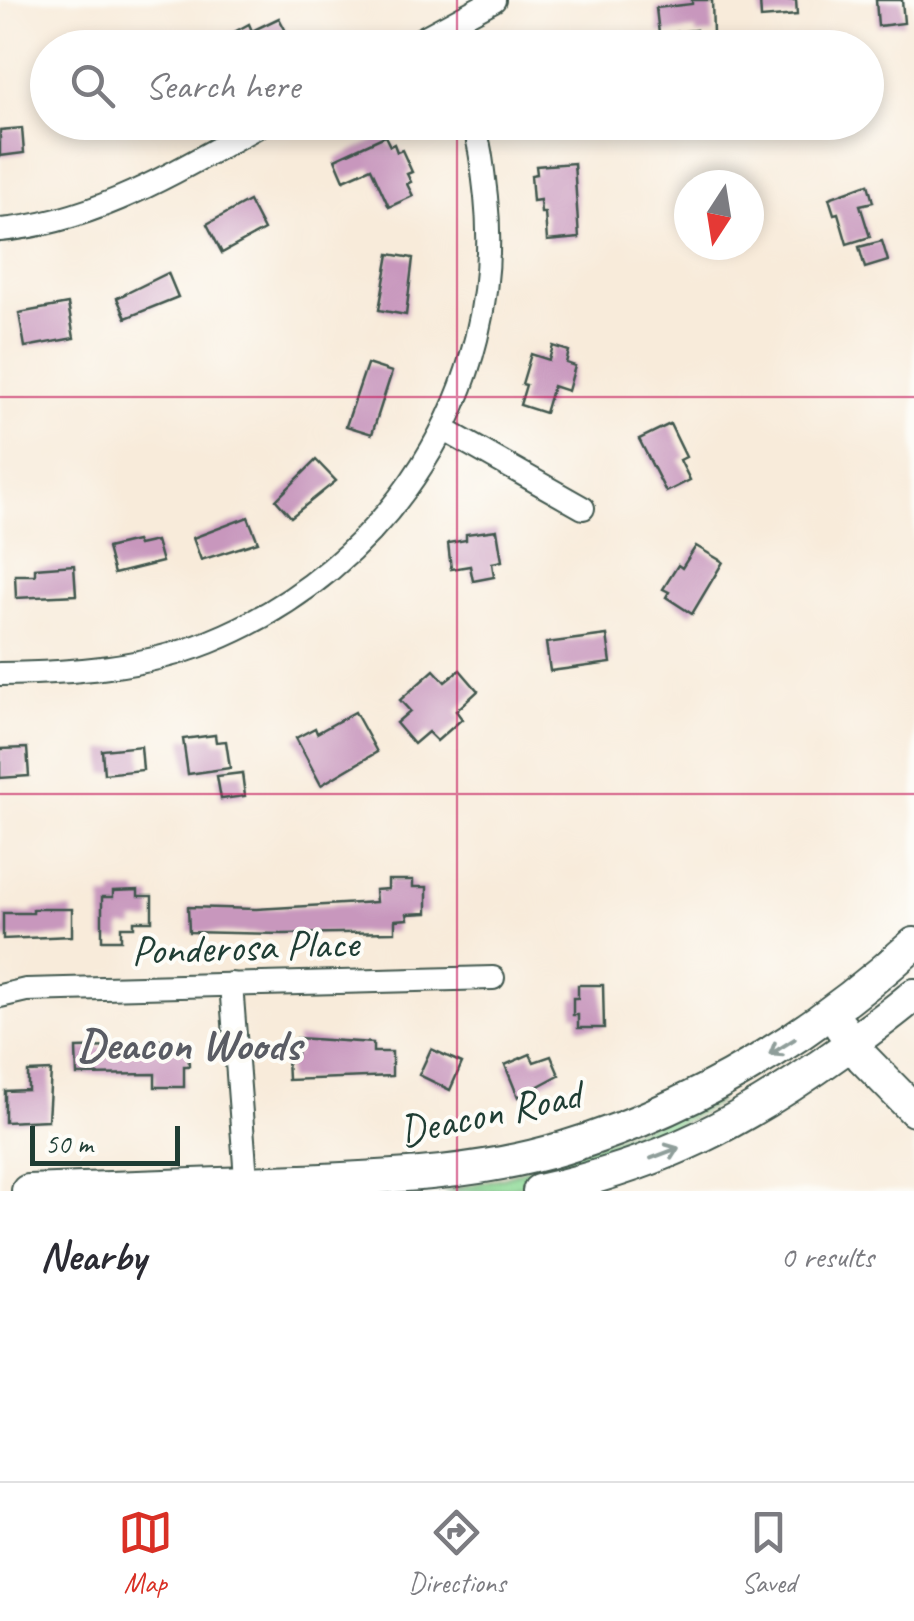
<!DOCTYPE html>
<style>
:root{--surface:#fff;--page:#f2f2f3;--text:#2b2b33;--muted:#7c7c81;--line:#e1e1e2;--accent:#d93025}
body{margin:0;font-family:Caveat,sans-serif;background:var(--page);color:var(--text)}
.compass{position:absolute;left:674px;top:170px;width:90px;height:90px;border-radius:50%;background:var(--surface);box-shadow:0 5px 15px #0003;rotate:192deg}
.scale{position:absolute;left:30px;bottom:25px;width:150px;box-sizing:border-box;padding-left:10px;border:5px solid #1f3d34;border-top:0;font-size:28px;line-height:35px;white-space:nowrap;color:#1f3d34;-webkit-text-stroke:8px #fdfcf7;paint-order:stroke}
.list{margin:0;padding:0;list-style:none}
h2{display:flex;justify-content:space-between;align-items:center;height:130px;margin:0;padding:0 40px;font-size:42px}
h2 small{font-size:32px;font-weight:400;color:var(--muted)}
.icon{flex:none;width:55px;height:55px;fill:none;stroke:currentColor;stroke-width:2;stroke-linecap:round;stroke-linejoin:round}
.map{position:relative;flex:none;width:914px;height:1191px;overflow:hidden}
.search{position:absolute;background:var(--surface);box-shadow:0 5px 15px #0003;left:30px;right:30px;top:30px;height:110px;display:flex;align-items:center;gap:25px;box-sizing:border-box;padding:0 35px;border-radius:55px;color:var(--muted);font-size:38px}
.sheet{height:290px;background:var(--surface)}
nav{display:flex;justify-content:space-around;align-items:center;box-sizing:border-box;height:140px;border-top:2px solid var(--line);background:var(--surface);font-size:28px;color:var(--muted)}
nav a{display:grid;justify-items:center;gap:5px}
nav .on{color:var(--accent)}
.map>svg:first-child{display:block}
.green{fill:#8eda97;stroke:#568c66;stroke-width:2.5}
.building{fill:#c897bd}
.lines{fill:none;stroke-linecap:round;stroke-linejoin:round}
.street-casing{stroke:#40574d;stroke-width:26}
.secondary-casing{stroke:#40574d;stroke-width:36}
.street{stroke:#fff;stroke-width:22}
.secondary{stroke:#fff;stroke-width:32}
.oneway{stroke:#8f9e9a}
.grid{fill:none;stroke:#c2185b;stroke-width:2.5;stroke-opacity:0.55}
.labels{text-anchor:middle;dominant-baseline:central;stroke-width:8;stroke-linejoin:round;paint-order:stroke}
.street-label{font-size:42px;fill:#1f3d34;stroke:#fdfcf7}
.neighbourhood-label{font-size:45px;font-weight:bold;fill:#5a5c64;stroke:#fdfcf7}
</style>
<div class="map">
<svg width="914" height="1191" viewBox="0 0 914 1191">
<rect width="100%" height="100%" fill="#fdfcf7"/>
<filter id="ink" filterUnits="userSpaceOnUse"><feTurbulence type="fractalNoise" baseFrequency=".01" numOctaves="2"/><feDisplacementMap in="SourceGraphic" scale="20" xChannelSelector="R" yChannelSelector="G"/><feConvolveMatrix kernelMatrix="1 2 1 2 8 2 1 2 1" color-interpolation-filters="sRGB"/></filter>
<filter id="wash" filterUnits="userSpaceOnUse"><feTurbulence type="fractalNoise" baseFrequency=".0048" numOctaves="4" result="noise"/><feDisplacementMap in="SourceGraphic" scale="40" xChannelSelector="R" yChannelSelector="G"/><feGaussianBlur stdDeviation="2.25" result="paint"/><feColorMatrix in="noise" values="0 0 0 0 0 0 0 0 0 0 0 0 0 0 0 0 0 1.4 0 .05"/><feComposite in="paint" operator="in"/></filter>
<g filter="url(#wash)">
<rect width="100%" height="100%" fill="#f8ebda"/>
<path class="green" d="M 717,1100 L 718,1103 C 648,1141 572,1181 491,1191 C 476,1191 459,1191 444,1191 L 505,1177 Z"/>
<g id="blocks">
<g class="building">
<path d="M 692,0 L 712,0 L 713,34 L 696,35 L 696,30 L 659,34 L 656,8 L 692,4 Z"/>
<path d="M 760,0 L 796,0 L 797,15 L 761,18 Z"/>
<path d="M 876,0 L 902,0 L 904,23 L 878,26 Z"/>
<path d="M 279,18 L 289,37 L 279,43 L 281,48 L 220,48 L 230,42 L 227,36 L 249,24 L 252,31 Z"/>
<path d="M 22,128 L 24,153 L 0,156 L 0,130 Z"/>
<path d="M 385,136 L 390,146 L 394,144 L 397,152 L 402,150 L 412,172 L 407,174 L 411,182 L 407,184 L 413,196 L 389,207 L 371,168 L 344,180 L 335,159 Z"/>
<path d="M 574,163 L 579,238 L 547,241 L 545,213 L 541,213 L 540,200 L 533,201 L 531,175 L 537,174 L 536,166 Z"/>
<path d="M 868,184 L 873,202 L 860,205 L 870,237 L 847,244 L 838,213 L 834,214 L 829,198 Z"/>
<path d="M 249,201 L 264,230 L 222,253 L 207,224 Z"/>
<path d="M 882,241 L 888,261 L 865,268 L 859,247 Z"/>
<path d="M 389,254 L 413,258 L 406,315 L 379,310 Z"/>
<path d="M 168,273 L 178,297 L 126,318 L 117,298 Z"/>
<path d="M 68,304 L 74,338 L 25,347 L 19,313 Z"/>
<path d="M 553,346 L 569,351 L 566,363 L 575,366 L 568,391 L 553,386 L 545,413 L 520,405 L 526,385 L 522,384 L 531,354 L 549,360 Z"/>
<path d="M 367,364 L 392,372 L 372,434 L 346,426 Z"/>
<path d="M 670,424 L 686,457 L 680,460 L 690,480 L 666,492 L 639,439 Z"/>
<path d="M 316,460 L 336,481 L 291,517 L 276,500 Z"/>
<path d="M 248,517 L 258,542 L 201,560 L 193,538 Z"/>
<path d="M 497,530 L 502,561 L 492,563 L 494,577 L 473,581 L 470,566 L 451,569 L 448,543 L 466,540 L 466,534 Z"/>
<path d="M 136,541 L 138,545 L 156,541 L 162,562 L 114,574 L 107,548 Z"/>
<path d="M 696,546 L 723,562 L 692,614 L 666,597 L 669,592 L 663,589 L 678,565 L 682,568 Z"/>
<path d="M 74,565 L 76,595 L 16,598 L 15,575 L 35,575 L 35,568 Z"/>
<path d="M 607,635 L 611,663 L 550,671 L 546,643 Z"/>
<path d="M 434,670 L 445,682 L 460,670 L 478,691 L 456,711 L 462,719 L 437,741 L 428,732 L 414,744 L 396,723 L 410,711 L 400,700 Z"/>
<path d="M 355,712 L 377,752 L 321,785 L 296,738 L 315,728 L 317,733 Z"/>
<path d="M 215,735 L 216,742 L 226,741 L 230,768 L 188,774 L 183,739 Z"/>
<path d="M 141,746 L 143,770 L 104,774 L 102,750 Z"/>
<path d="M 27,748 L 29,776 L 0,778 L 0,749 Z"/>
<path d="M 242,773 L 245,796 L 221,799 L 217,776 Z"/>
<path d="M 388,880 L 413,880 L 413,887 L 427,887 L 427,913 L 407,914 L 408,919 L 395,920 L 395,932 L 283,934 L 189,932 L 188,907 L 256,909 L 376,902 L 375,890 L 388,889 Z"/>
<path d="M 138,890 L 138,896 L 152,896 L 152,921 L 134,921 L 134,927 L 121,927 L 121,940 L 102,940 L 102,897 L 113,897 L 113,891 Z"/>
<path d="M 33,909 L 72,909 L 72,936 L 3,939 L 3,913 L 33,913 Z"/>
<path d="M 578,985 L 603,985 L 604,1028 L 578,1028 L 578,1015 L 573,1015 L 573,998 L 578,998 Z"/>
<path d="M 297,1038 L 373,1043 L 373,1052 L 392,1052 L 392,1076 L 288,1080 L 287,1056 L 297,1056 Z"/>
<path d="M 155,1040 L 188,1040 L 189,1066 L 184,1066 L 184,1087 L 155,1087 L 155,1074 L 77,1075 L 76,1048 L 155,1046 Z"/>
<path d="M 431,1049 L 462,1063 L 450,1090 L 419,1075 Z"/>
<path d="M 530,1054 L 534,1062 L 551,1056 L 559,1075 L 518,1097 L 505,1065 Z"/>
<path d="M 51,1071 L 48,1120 L 5,1122 L 5,1091 L 28,1090 L 28,1072 Z"/>
</g>
</g>
</g>
<g filter="url(#ink)">
<use href="#blocks" fill-opacity="0" stroke="#40574d" stroke-width="2.5"/>
<g class="lines">
<g class="street-casing">
<g id="street">
<path d="M 405,48 L 494,0"/>
<path d="M 0,230 C 98,222 181,168 266,122"/>
<path d="M 443,429 L 583,508"/>
<path d="M 0,674 C 70,673 144,668 209,642 C 388,570 506,390 486,197 C 483,172 481,147 473,122"/>
<path d="M 231,984 L 247,1191"/>
<path d="M 0,996 L 26,990 L 493,978"/>
</g>
</g>
<g class="secondary-casing">
<g id="secondary">
<path d="M 841,1027 L 863,1058 L 914,1110"/>
<path d="M 28,1191 C 118,1187 209,1184 300,1181 C 388,1177 479,1174 563,1148 C 695,1108 812,1036 914,944"/>
<path d="M 539,1191 C 660,1165 741,1123 841,1051 C 865,1033 891,1015 914,995"/>
</g>
</g>
<use href="#street" class="street"/>
<use href="#secondary" class="secondary"/>
</g>
<defs><path id="oneway-shaft" d="M-6 0H5M1.5-3L5.5 0L1.5 3" fill="none" stroke-width="1.6" stroke-linecap="round" stroke-linejoin="round" transform="scale(2.5)"/></defs>
<g class="oneway">
<use href="#oneway-shaft" transform="translate(782 1047) rotate(148)"/>
<use href="#oneway-shaft" transform="translate(665 1153) rotate(-21)"/>
</g>
</g>
<path class="grid" d="M 457,0 L 457,48M 457,122 L 457,1191M 0,397 L 914,397M 0,794 L 914,794"/>
<g class="labels">
<g class="street-label">
<text transform="translate(245 947) rotate(-2)">Ponderosa Place</text>
<text transform="translate(490 1113) rotate(-12)">Deacon Road</text>
</g>
<g class="neighbourhood-label">
<text x="189" y="1044">Deacon Woods</text>
</g>
</g>
</svg>
<svg class="compass" viewBox="-18 -18 36 36"><path d="M0-13l5 13h-10z" fill="#e53935"/><path d="M0 13l5-13h-10z" fill="#7c7c81"/></svg>
<div class="scale">50 m</div>
<div class="search"><svg class="icon" aria-label="search" viewBox="0 0 24 24"><circle cx="10" cy="10" r="6"/><path d="M15 15l6 6"/></svg>Search here</div>
</div>
<section class="sheet">
<h2>Nearby<small>0 results</small></h2>
<ul class="list">
</ul>
</section>
<nav>
<a class="on"><svg class="icon" aria-label="map" viewBox="0 0 24 24"><path d="M3 6l6-2 6 2 6-2v14l-6 2-6-2-6 2zM9 4v14M15 6v14"/></svg>Map</a>
<a><svg class="icon" aria-label="directions" viewBox="0 0 24 24"><path d="M12 3l9 9-9 9-9-9zM9 14v-3h6M13 9l2 2-2 2"/></svg>Directions</a>
<a><svg class="icon" aria-label="saved" viewBox="0 0 24 24"><path d="M7 4h10v16l-5-4-5 4z"/></svg>Saved</a>
</nav>
